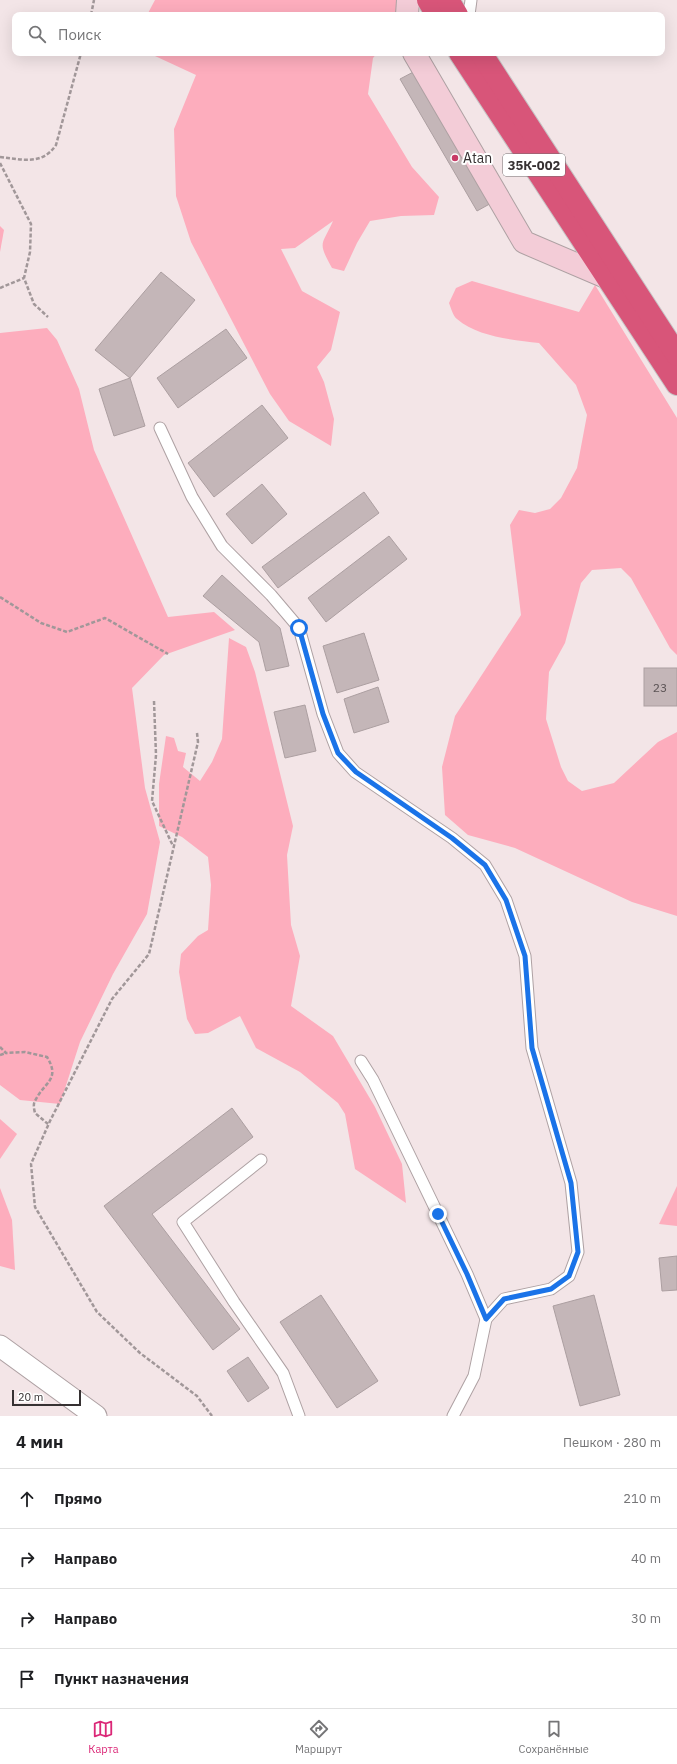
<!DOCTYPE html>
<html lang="ru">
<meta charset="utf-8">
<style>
:root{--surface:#fff;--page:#f2f2f2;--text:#202124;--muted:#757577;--line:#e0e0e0;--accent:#db2777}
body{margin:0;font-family:"IBM Plex Sans",sans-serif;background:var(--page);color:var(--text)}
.scale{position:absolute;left:12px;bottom:10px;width:69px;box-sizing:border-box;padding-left:4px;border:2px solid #363132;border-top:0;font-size:11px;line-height:14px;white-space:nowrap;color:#363132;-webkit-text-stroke:3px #fff;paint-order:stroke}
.stop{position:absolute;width:12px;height:12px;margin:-9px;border:3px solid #1a73e8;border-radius:50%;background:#fff}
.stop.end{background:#1a73e8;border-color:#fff;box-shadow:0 1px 4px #0008}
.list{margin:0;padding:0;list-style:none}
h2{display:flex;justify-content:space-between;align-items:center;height:52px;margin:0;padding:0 16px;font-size:17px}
h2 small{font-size:13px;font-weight:400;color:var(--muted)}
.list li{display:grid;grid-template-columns:26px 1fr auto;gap:12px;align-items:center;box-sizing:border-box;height:60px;padding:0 16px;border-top:1px solid var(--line)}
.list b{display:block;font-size:15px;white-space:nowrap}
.list em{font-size:13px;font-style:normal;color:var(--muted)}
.icon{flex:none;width:22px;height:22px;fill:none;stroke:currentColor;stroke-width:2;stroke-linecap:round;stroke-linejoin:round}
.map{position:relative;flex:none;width:677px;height:1416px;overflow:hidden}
.search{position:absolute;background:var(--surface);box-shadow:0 4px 16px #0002;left:12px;right:12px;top:12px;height:44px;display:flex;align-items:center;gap:10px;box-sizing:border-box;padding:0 14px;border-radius:8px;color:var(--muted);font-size:15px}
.sheet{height:292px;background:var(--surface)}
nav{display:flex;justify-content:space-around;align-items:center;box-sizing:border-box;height:56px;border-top:1px solid var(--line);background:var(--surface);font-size:11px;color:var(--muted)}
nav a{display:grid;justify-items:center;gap:2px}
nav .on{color:var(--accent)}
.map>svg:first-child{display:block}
.green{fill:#fdadbd}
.building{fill:#c4b6b8;stroke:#ac9fa1}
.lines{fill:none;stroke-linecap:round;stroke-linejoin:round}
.lane-casing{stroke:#aea1a3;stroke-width:13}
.street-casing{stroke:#aea1a3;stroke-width:23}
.secondary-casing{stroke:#aea1a3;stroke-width:24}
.highway-casing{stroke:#c7c5c6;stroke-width:24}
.path{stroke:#a19799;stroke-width:2.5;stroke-dasharray:4 2;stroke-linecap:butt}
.lane{stroke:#fff;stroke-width:11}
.street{stroke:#fff;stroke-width:21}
.secondary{stroke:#f3ccd7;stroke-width:22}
.highway{stroke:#d85579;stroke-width:22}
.route{stroke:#1a73e8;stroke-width:5}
.poi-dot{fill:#c83a66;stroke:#fff;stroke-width:1.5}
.labels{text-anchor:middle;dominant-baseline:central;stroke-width:4;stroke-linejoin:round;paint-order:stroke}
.number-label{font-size:12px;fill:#5a5254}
.shield{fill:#fff;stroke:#726f70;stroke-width:1}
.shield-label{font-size:13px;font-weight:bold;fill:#363132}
.poi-label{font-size:14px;fill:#363132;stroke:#fff;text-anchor:start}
</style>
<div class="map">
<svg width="677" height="1416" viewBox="0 0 677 1416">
<rect width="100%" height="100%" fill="#f3e5e7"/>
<g class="green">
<path d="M 155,0 L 399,0 L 397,15 L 147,15 Z"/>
<path d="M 151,53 L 377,53 L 373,58 L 368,94 L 412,167 L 439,197 L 434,215 L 401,216 L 370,221 L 357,243 L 344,271 L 332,268 C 317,241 322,246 333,221 L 295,248 L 281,249 L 302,291 L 340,312 L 331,350 L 317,367 L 324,382 L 334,419 L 331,446 L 289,421 L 270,394 L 191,242 L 176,196 L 174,129 L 196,75 L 155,56 Z"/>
<path d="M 0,226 L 4,230 L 0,252 Z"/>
<path d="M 472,281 L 579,312 L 595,285 L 677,418 L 677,655 L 670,648 L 631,578 L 621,568 L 592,570 L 581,583 L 565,643 L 549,672 L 546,719 L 561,767 L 568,781 L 582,791 L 614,783 L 658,742 L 677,732 L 677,916 L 632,902 L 515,848 L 468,835 L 445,815 L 442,767 L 455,716 L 521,615 L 510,525 L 519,510 L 535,513 L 550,509 L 561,498 L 577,468 L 587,415 L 576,385 L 539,343 C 513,340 478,337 457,319 C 453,316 451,308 449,303 L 456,288 Z"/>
<path d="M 47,328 L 57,340 L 79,389 L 94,450 L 168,617 L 214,612 L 235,630 L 164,655 L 132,688 L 145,788 L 160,842 L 147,914 L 113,974 L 80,1042 L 60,1104 L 20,1100 L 0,1085 L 0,333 Z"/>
<path d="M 229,638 L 246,647 L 255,672 L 293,826 L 287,855 L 291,925 L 300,956 L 291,1006 L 333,1036 L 375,1107 L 402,1164 L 406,1203 L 355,1169 L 345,1114 L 338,1103 L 300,1072 L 256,1048 L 240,1016 L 208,1033 L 195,1034 L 187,1019 L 179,972 L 181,954 L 198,936 L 208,930 L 211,885 L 208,857 L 182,837 L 159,826 L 159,784 L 166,736 L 174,738 L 178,751 L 186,753 L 183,767 L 200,781 L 212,762 L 222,739 Z"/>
<path d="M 0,1119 L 17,1134 L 0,1159 Z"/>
<path d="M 677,1186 L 677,1226 L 659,1224 Z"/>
<path d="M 0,1188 L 12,1220 L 15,1270 L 0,1266 Z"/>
</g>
<g class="building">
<path d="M 419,69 L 495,201 L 477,211 L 400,79 Z"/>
<path d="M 161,272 L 195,300 L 130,378 L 95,350 Z"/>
<path d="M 226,329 L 247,358 L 178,408 L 157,378 Z"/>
<path d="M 130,378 L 145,426 L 114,436 L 99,389 Z"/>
<path d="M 262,405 L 288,438 L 214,497 L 188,463 Z"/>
<path d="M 262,484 L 287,514 L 252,544 L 226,514 Z"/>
<path d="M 364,492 L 379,513 L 278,588 L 262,567 Z"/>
<path d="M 389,536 L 407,559 L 326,622 L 308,598 Z"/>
<path d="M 222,575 L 280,628 L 289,666 L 266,671 L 259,642 L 203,596 Z"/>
<path d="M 364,633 L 379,680 L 337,693 L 323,646 Z"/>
<rect x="644" y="668" width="33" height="38"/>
<path d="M 378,687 L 389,722 L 354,733 L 344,699 Z"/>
<path d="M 305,705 L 316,751 L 285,758 L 274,712 Z"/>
<path d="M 232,1108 L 253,1137 L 152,1214 L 240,1329 L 213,1350 L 104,1206 Z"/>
<path d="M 677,1256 L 677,1290 L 662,1291 L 659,1258 Z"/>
<path d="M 321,1295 L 378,1381 L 337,1408 L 280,1322 Z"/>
<path d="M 594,1295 L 620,1395 L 580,1406 L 553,1306 Z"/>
<path d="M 248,1357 L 269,1388 L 248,1402 L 227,1371 Z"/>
</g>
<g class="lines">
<g class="lane-casing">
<g id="lane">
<path d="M 469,15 L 471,0"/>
<path d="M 160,428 L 192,497 L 222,546 L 271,595 L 299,628 L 323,714 L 338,753 L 355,772 L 452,838 L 485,865 L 506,900 L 525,956 L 532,1048 L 571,1183 L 578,1252 L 569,1276 L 551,1289 L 504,1299 L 486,1319"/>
<path d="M 361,1061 L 373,1080 L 467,1274 L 486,1319 L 474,1376 L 453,1416"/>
<path d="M 261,1160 L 183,1222 L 234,1302 L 283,1373 L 299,1416"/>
</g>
</g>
<g class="street-casing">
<path id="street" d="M 0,1346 L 96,1416"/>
</g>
<g class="secondary-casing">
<g id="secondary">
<path d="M 407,15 L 408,0"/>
<path d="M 414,53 L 524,242 L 608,278"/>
</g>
</g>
<g class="highway-casing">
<g id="highway">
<path d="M 428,0 L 437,15"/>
<path d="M 448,0 L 457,15"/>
<path d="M 460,53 L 677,384"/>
<path d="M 481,53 L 677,355"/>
</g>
</g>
<g class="path">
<path d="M 91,15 L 94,0"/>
<path d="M 0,157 C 21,159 42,166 56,145 L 81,53"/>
<path d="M 0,163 L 31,224 L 30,252 L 24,278 L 34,304 L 48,317"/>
<path d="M 0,288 L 24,278"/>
<path d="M 0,597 L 41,623 L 67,632 L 105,618 L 168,654"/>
<path d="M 154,701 L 156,755 L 152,801 L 173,846"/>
<path d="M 197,733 L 198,742 L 149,954 L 112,999 L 50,1121 L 31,1164 L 35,1207 L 97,1312 L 140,1353 L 197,1396 L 212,1416"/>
<path d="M 0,1047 L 6,1053 L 25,1052 L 47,1057 C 61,1080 44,1082 35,1101 C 33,1104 34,1109 35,1113 L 48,1124"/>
<path d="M 0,1055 L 6,1053"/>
</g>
<use href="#lane" class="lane"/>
<use href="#street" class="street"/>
<use href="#secondary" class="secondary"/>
<use href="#highway" class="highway"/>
</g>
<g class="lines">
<path class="route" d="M 299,628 L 323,714 L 338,753 L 356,772 L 452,838 L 485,865 L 506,900 L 525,956 L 532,1048 L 571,1183 L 578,1252 L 569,1276 L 551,1289 L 504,1299 L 486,1319 L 467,1274 L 438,1214"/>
</g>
<circle class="poi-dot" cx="455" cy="158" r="4"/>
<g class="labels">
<g class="number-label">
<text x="660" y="687">23</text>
</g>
<rect class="shield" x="503" y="154" width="62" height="22" rx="3"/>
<g class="shield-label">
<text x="534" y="165">35К-002</text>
</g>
<g class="poi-label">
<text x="463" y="158">Atan</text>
</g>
</g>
</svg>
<div class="scale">20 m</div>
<div class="stop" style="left:299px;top:628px"></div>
<div class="stop end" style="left:438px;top:1214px"></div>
<div class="search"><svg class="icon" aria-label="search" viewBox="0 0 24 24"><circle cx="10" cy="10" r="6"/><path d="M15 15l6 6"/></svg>Поиск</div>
</div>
<section class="sheet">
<h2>4 мин<small>Пешком · 280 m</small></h2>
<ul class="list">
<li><svg class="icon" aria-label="ahead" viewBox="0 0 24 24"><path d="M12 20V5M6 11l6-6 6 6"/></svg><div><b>Прямо</b></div><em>210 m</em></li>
<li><svg class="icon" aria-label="right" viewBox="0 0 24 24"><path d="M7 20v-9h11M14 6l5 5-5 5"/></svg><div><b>Направо</b></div><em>40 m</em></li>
<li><svg class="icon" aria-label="right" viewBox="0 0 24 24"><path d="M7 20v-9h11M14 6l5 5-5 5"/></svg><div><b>Направо</b></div><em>30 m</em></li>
<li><svg class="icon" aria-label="arrive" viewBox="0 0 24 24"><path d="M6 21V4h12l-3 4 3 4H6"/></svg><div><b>Пункт назначения</b></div></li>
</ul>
</section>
<nav>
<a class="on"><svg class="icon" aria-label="map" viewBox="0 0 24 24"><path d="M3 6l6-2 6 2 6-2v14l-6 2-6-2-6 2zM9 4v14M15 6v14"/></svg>Карта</a>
<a><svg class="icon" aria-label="directions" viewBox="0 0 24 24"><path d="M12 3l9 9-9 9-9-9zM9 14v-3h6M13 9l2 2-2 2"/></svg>Маршрут</a>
<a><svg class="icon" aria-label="saved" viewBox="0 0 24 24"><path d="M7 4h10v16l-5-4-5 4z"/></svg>Сохранённые</a>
</nav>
